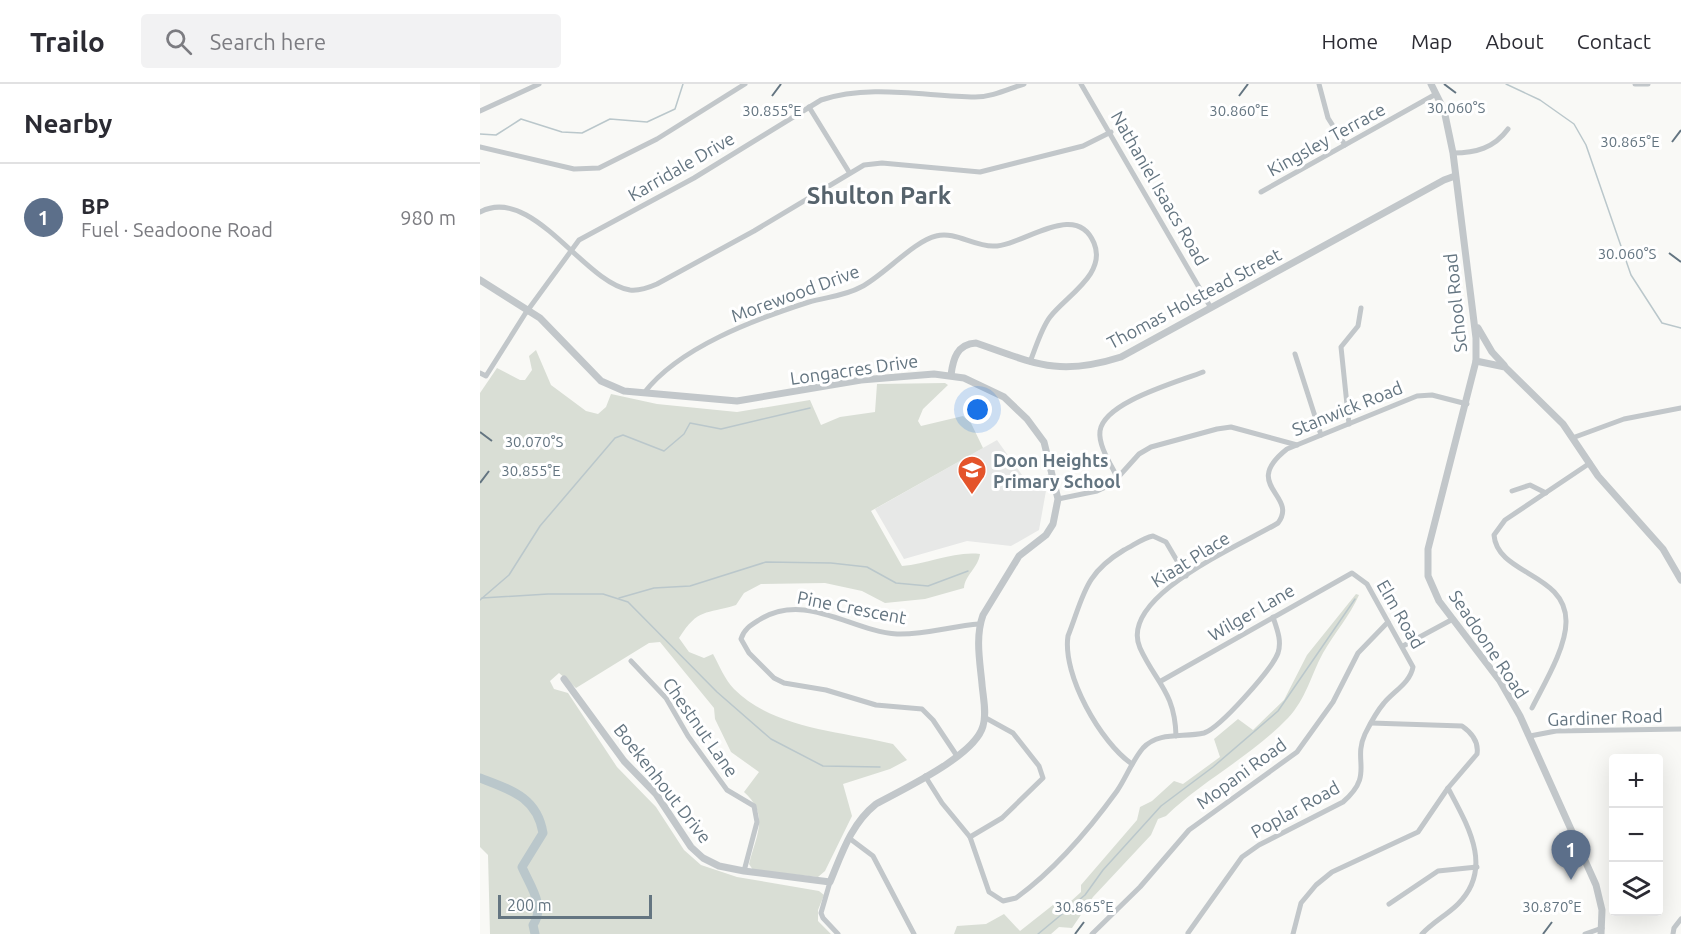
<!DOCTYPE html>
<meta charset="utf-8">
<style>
:root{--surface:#fff;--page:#f2f2f3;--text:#2b2b33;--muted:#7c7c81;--line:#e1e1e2;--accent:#e4542b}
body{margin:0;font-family:Ubuntu,sans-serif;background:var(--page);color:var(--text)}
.controls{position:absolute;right:18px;bottom:18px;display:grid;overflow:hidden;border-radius:6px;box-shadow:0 6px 24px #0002}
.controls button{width:54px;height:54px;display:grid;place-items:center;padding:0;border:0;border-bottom:2px solid var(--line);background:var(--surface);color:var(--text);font:30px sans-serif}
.scale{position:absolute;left:18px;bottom:15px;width:154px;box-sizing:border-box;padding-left:6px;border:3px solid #647581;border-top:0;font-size:16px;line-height:21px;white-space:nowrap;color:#647581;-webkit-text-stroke:4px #fff;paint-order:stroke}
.you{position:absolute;left:498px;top:326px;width:21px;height:21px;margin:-15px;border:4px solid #fff;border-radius:50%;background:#1a73e8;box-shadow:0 0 0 9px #1a73e833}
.badge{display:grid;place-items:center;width:39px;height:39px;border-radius:50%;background:var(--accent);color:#fff;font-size:20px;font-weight:700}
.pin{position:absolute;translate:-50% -50px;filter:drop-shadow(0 2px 3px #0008)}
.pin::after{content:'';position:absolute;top:32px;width:21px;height:18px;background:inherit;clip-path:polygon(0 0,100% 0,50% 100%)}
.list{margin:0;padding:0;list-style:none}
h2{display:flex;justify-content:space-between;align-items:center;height:78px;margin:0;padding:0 24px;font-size:26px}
h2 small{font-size:20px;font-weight:400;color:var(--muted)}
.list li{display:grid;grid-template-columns:39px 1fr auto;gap:18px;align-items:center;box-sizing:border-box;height:108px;padding:0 24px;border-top:2px solid var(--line)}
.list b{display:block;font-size:22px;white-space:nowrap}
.list p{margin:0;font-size:20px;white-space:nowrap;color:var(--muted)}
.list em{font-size:20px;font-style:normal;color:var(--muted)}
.icon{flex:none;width:33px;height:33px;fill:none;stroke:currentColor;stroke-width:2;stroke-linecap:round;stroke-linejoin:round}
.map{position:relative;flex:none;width:1201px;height:850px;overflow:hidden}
header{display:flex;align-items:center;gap:36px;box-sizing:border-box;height:84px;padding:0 30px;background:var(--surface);border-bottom:2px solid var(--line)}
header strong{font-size:28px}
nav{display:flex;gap:33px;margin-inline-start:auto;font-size:21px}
.search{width:420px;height:54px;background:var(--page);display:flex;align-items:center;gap:15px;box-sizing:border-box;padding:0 21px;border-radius:6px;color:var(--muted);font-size:22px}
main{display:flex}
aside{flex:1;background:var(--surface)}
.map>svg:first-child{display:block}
.built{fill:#e7e8e7}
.green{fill:#d9ded5}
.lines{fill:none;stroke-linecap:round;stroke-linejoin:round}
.stream{stroke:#bac7cb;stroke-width:1.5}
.river{stroke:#bac7cb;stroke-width:9}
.minor{stroke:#c2c7ca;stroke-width:5}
.tertiary{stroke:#c2c7ca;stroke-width:7}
.ticks{fill:none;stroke:#647581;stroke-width:2}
.labels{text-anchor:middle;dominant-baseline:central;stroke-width:6;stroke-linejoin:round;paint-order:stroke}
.street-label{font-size:18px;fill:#647581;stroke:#fff}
.poi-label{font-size:18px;font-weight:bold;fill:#647581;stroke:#fff;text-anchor:start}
.district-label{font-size:24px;font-weight:bold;fill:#56636c;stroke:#fff}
.ticks-label{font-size:15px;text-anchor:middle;fill:#647581;stroke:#fff;stroke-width:6;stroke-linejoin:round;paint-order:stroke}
</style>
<header>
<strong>Trailo</strong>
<div class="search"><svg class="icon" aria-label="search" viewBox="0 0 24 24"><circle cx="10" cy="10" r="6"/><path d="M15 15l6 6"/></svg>Search here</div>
<nav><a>Home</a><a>Map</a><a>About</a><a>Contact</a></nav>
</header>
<main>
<aside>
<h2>Nearby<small></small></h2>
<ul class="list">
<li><span class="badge" style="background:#5c6f8a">1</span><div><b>BP</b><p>Fuel · Seadoone Road</p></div><em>980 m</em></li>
</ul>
</aside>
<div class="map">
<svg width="1201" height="850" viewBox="0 0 1201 850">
<rect width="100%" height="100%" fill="#f9f9f6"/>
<path class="built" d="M 517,356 L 547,398 L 569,390 L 559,446 L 531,462 L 487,457 L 424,475 L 395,425 Z"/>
<g class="green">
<path d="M 56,266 L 71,301 L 106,327 L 118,330 L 126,323 L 131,310 L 177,320 L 257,328 L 330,316 L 341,341 L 360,333 L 395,328 L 397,300 L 465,299 L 468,301 L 443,325 L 438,337 L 441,342 L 483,332 L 491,339 L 503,364 L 391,427 L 422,482 C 448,480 474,467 500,470 C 498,484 485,491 484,504 L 445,515 L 405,519 L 382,507 L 345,499 L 281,500 L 264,509 L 256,521 C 225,531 219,523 199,554 L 209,568 L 224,574 L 233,570 C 239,581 245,596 254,605 C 294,645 361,647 413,660 L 427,676 L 410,685 L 363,700 L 372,732 L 345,787 L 338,793 L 273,786 L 269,780 C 276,752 290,731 264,708 L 279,688 L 251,668 L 235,635 L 234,624 L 180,558 L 169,559 L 96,604 L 79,589 L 70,597 L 74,605 L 88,609 L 137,683 L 176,723 L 204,766 L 221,781 L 257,793 L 339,807 L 344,811 L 338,826 L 338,837 L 351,850 L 10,850 L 8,771 L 0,763 L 0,309 L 17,284 L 40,296 L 45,296 L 52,286 L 49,272 Z"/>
<path d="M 876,510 L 879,511 C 869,533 855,548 843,569 C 831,591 826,615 808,634 C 772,672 723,696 686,732 L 678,735 L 671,751 L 613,813 L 592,844 L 579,843 L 571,850 L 474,850 L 477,842 L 506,840 L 524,830 L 540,847 L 578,817 L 589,819 L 601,808 L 601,801 L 657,736 L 660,723 L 672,717 L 694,697 L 703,700 L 740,673 L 734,655 L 758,635 L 773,646 L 804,616 L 827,571 Z"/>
</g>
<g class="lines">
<g class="stream">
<path d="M 1026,0 L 1060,16 L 1094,40 L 1106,61 L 1151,191 L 1182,239 L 1201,244"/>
<path d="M 0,50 L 16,51 L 41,35 L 82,48 L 102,49 L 130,35 L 167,38 L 195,25 L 203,0"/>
<path d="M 2,514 L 68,510 L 123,510 L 148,518 L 237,608 L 291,655 L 343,682 L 400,683"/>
<path d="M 139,514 L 174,504 L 210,502 L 286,478 L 351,479 L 387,483 L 416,499 L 448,502 L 488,487"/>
<path d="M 0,516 L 29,491 L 60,442 L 135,354 L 143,351 L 184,367 L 204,350 L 210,339 L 241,345 L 330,324"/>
<path d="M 558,850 L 605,811 L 623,786 L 681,722 L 733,683 L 798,627 L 875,515"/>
</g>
<path class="river" d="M 0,694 C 31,706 57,713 63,749 L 42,783 C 50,802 66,822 53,841 L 55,850"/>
<g class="minor">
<path d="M 601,0 L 731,224"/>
<path d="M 839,0 L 848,34 L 865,61"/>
<path d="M 1155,0 L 1168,0"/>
<path d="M 329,23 L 369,88"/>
<path d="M 0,27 L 59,0"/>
<path d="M 0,63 L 94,85 L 119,84 L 177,55 L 265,0"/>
<path d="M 973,69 C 996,69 1014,64 1028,45"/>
<path d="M 781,108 L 956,10"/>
<path d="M 0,128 C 52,100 104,199 150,206 C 159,207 168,204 177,200 L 274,147 L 384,81 L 402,79 L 500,88 L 603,62 L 631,48"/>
<path d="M 815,270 L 841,351"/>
<path d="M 0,289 L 6,292 L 45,230 L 99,156 L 214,94 L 341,16 C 390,0 443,12 495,13 C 512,13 528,5 544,0"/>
<path d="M 164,309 C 199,263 276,235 329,218 C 346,213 365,212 381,203 C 403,192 434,157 456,152 C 475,147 493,162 513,162 C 542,163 596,115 614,159 C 627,190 586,212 570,233 C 561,245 556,263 550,278"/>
<path d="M 869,340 L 861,263 L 878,242 L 881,224"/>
<path d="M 1095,353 L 1144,335 L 1201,324"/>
<path d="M 638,395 C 632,382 618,362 620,347 C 624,318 698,298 723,288"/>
<path d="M 1032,407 L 1050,401 L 1066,409"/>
<path d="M 578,415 L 617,407 L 632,400 L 659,370 L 671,363 L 737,345 L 751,343 L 817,361"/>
<path d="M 923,562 L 973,535"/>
<path d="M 151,577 L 186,614 L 208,652 L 247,706 L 274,722 L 277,738 L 264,787"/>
<path d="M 681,597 L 872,489 L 887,500 L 933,583 C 930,599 914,607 904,619 C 897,627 890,640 885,650 C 872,678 895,690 863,718 L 779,761 L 762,773 L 708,849"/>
<path d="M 1052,624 C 1064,600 1086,564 1086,538 C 1087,489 1017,491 1014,451 L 1025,436 L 1110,379"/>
<path d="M 696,652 C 695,608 676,599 660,564 C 637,512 764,460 798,439 C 819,411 760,402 807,365 L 937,312 L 952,311 L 987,320"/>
<path d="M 1050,652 L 1076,647 L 1201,645"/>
<path d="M 477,672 L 453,636 L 442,625 L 396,621 L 346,606 L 304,599 L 294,594 L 269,569 L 261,555 C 264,545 271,541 279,536 C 325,507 371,547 417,550 C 445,551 472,542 499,540"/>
<path d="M 652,680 C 621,659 582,591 588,552 C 604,511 604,490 644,466 C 654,461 663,454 673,452 L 686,458 L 706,492"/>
<path d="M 445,692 L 462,719 L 490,753 L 509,808 L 523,817 L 536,814 C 576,785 608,747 637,707 C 646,694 652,677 663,664 C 679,647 704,654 724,649 C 740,644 792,585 798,569 C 802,557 797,545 793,533"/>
<path d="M 490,753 L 522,734 L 563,694 L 559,682 L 533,649 L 504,633"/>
<path d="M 369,754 L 393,772 L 434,850"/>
<path d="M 350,798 L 341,829 L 343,834 L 358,850"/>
<path d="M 909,820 L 958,787 L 997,783"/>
<path d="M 612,850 L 660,803 L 709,746 L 817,668 L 853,618 L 878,569 L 908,538"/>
<path d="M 813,850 L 821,819 L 836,801 L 852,788 L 938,748 L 968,704 L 997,670 C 999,658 992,649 982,642 L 891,639"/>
<path d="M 942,850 C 953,838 967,831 978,820 C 1014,784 988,742 968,704"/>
<path d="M 1105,850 L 1122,844"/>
<path d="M 1193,850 L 1194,844 L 1201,835"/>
</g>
<g class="tertiary">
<path d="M 951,0 L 964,26 L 973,69 L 996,254 L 996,277 L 1025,283 L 1083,340 L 1118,392 L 1183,465 L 1201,496"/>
<path d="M 0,196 L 60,234 L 121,297 L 144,307 L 257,317 L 381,296 L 454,290 L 484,294 L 524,313 L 547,335 L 564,358 L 578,415 L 573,440 L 566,451 L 539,472 L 503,531 C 495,553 500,578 502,600 C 503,613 507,629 503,642 C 495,672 423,705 396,720 C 371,740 362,769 350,798 L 264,787 L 239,782 L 223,774 L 211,763 L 176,710 L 144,677 L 84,595"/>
<path d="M 998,244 L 1012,268 L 1024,281"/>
<path d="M 996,277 L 948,465 L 948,492 L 959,517 L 1020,597 L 1040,632 L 1116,801 L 1122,826 L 1121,850"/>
<path d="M 471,291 C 473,275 477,260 496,259 C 554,279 578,293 641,273 L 964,96 L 975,92"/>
</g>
</g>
<path class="ticks" d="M 964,0 L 976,9M 292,12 L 301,0M 759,12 L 768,0M 1192,58 L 1201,46M 1189,169 L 1201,178M 0,348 L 12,357M 0,399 L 9,387M 595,850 L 604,838M 1063,850 L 1072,838"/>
<defs>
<g id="school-pin" transform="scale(1.5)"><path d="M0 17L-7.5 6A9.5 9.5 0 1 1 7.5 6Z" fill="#e4542b" stroke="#fff"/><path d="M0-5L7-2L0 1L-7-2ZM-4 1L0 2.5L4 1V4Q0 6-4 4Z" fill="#fff"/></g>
</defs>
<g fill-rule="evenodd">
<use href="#school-pin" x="492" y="386"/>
</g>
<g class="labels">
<g class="street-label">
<text transform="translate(846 55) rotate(-29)">Kingsley Terrace</text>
<text transform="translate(201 82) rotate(-30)">Karridale Drive</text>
<text transform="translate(680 104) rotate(60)">Nathaniel Isaacs Road</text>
<text transform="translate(315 209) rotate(-20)">Morewood Drive</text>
<text transform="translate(714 214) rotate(-28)">Thomas Holstead Street</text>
<text transform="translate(975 219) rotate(-96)">School Road</text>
<text transform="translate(374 285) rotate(-8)">Longacres Drive</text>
<text transform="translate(867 324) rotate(-22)">Stanwick Road</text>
<text transform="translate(710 475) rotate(-32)">Kiaat Place</text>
<text transform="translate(372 523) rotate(11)">Pine Crescent</text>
<text transform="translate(771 528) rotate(-30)">Wilger Lane</text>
<text transform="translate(921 530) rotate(60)">Elm Road</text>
<text transform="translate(1009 560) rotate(56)">Seadoone Road</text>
<text transform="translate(1125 633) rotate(-2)">Gardiner Road</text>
<text transform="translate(221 643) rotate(55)">Chestnut Lane</text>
<text transform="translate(761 689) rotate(-36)">Mopani Road</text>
<text transform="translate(183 699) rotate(52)">Boekenhout Drive</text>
<text transform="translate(815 725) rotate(-29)">Poplar Road</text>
</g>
<g class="poi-label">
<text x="513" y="376">Doon Heights<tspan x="513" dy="21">Primary School</tspan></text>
</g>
<g class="district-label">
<text x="399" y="111">Shulton Park</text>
</g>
</g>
<g class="ticks-label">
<text x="976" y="29">30.060°S</text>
<text x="292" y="32">30.855°E</text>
<text x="759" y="32">30.860°E</text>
<text x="1150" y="63">30.865°E</text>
<text x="1147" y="175">30.060°S</text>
<text x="54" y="363">30.070°S</text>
<text x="51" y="392">30.855°E</text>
<text x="604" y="828">30.865°E</text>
<text x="1072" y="828">30.870°E</text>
</g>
</svg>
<div class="controls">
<button>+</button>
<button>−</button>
<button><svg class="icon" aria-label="layers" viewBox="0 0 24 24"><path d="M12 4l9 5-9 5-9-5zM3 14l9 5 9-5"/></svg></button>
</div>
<div class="scale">200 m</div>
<div class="you"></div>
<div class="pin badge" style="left:1091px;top:796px;background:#5c6f8a">1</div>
</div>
</main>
